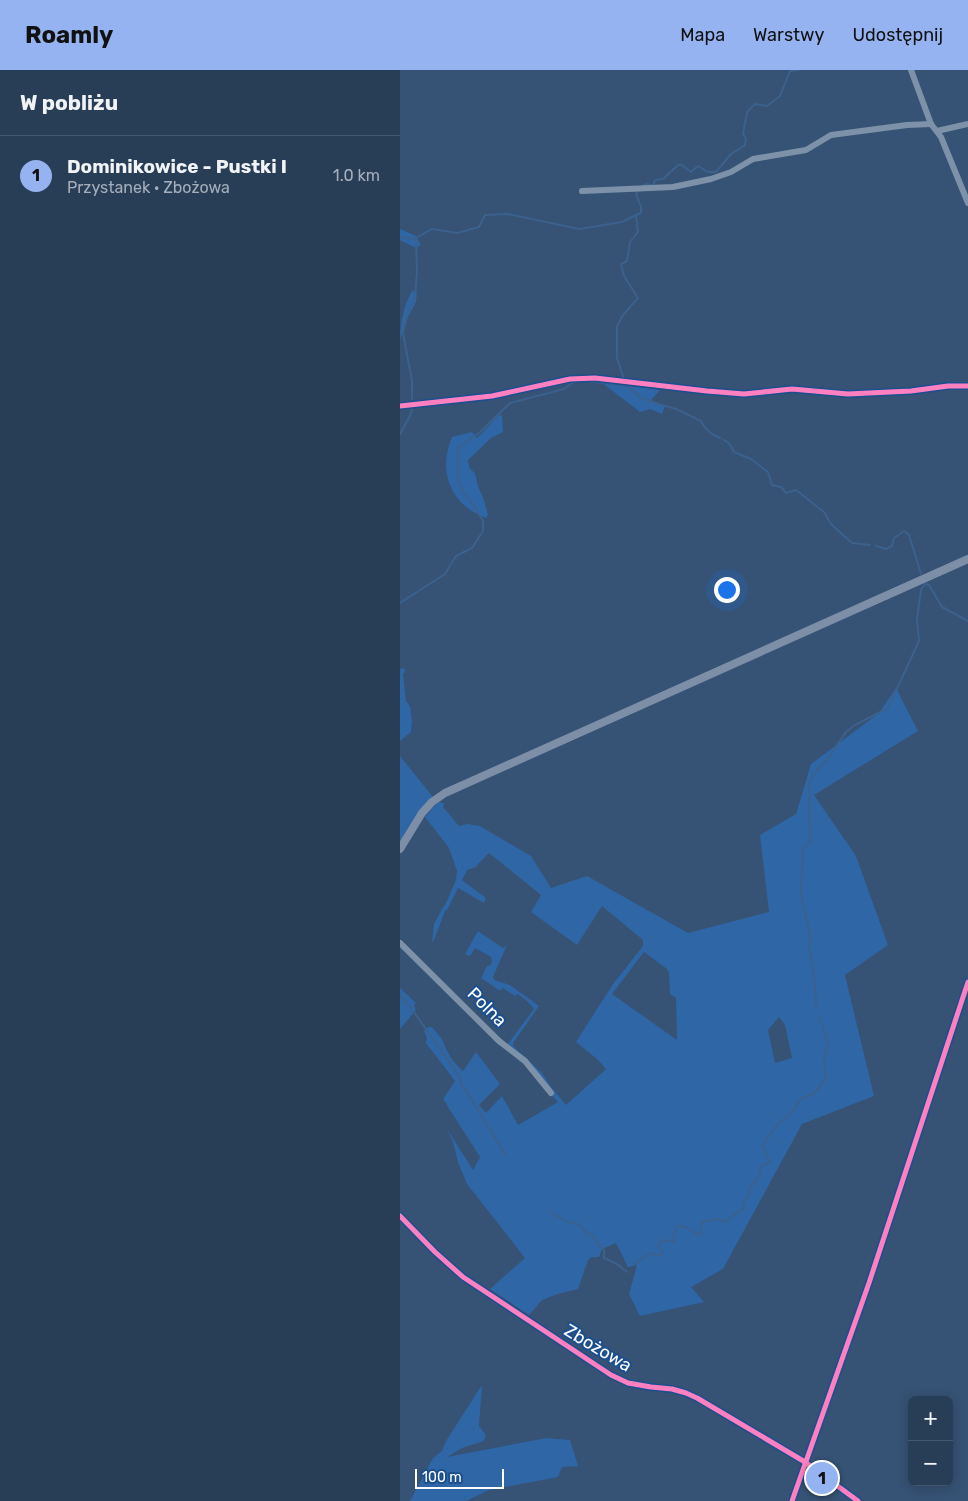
<!DOCTYPE html>
<html lang="pl">
<meta charset="utf-8">
<style>
:root{--surface:#283e57;--page:#30455d;--text:#f1f3f6;--muted:#a5aeba;--line:#44576d;--accent:#95b2f1}
body{margin:0;font-family:Rubik,sans-serif;background:var(--page);color:var(--text)}
.controls{position:absolute;right:15px;bottom:15px;display:grid;overflow:hidden;border-radius:8px;box-shadow:0 2px 12px #0003}
.controls button{width:45px;height:45px;display:grid;place-items:center;padding:0;border:0;border-bottom:1px solid var(--line);background:var(--surface);color:var(--text);font:25px sans-serif}
.scale{position:absolute;left:15px;bottom:12px;width:89px;box-sizing:border-box;padding-left:5px;border:2px solid #fff;border-top:0;font-size:14px;line-height:18px;white-space:nowrap;color:#fff;-webkit-text-stroke:4px #1b4f8f;paint-order:stroke}
.you{position:absolute;left:326px;top:519px;width:18px;height:18px;margin:-12px;border:4px solid #fff;border-radius:50%;background:#1a73e8;box-shadow:0 0 0 8px #1a73e833}
.badge{display:grid;place-items:center;width:32px;height:32px;border-radius:50%;background:var(--accent);color:#111;font-size:16px;font-weight:700}
.pin{position:absolute;translate:-50% -50%;border:2px solid #fff;box-shadow:0 1px 5px #0006}
.list{margin:0;padding:0;list-style:none}
h2{display:flex;justify-content:space-between;align-items:center;height:65px;margin:0;padding:0 20px;font-size:21px}
h2 small{font-size:16px;font-weight:400;color:var(--muted)}
.list li{display:grid;grid-template-columns:32px 1fr auto;gap:15px;align-items:center;box-sizing:border-box;height:80px;padding:0 20px;border-top:1px solid var(--line)}
.list b{display:block;font-size:19px;white-space:nowrap}
.list p{margin:0;font-size:16px;white-space:nowrap;color:var(--muted)}
.list em{font-size:16px;font-style:normal;color:var(--muted)}
.map{position:relative;flex:none;width:568px;height:1431px;overflow:hidden}
header{display:flex;align-items:center;gap:30px;box-sizing:border-box;height:70px;padding:0 25px;background:var(--accent);color:#111}
header strong{font-size:24px}
nav{display:flex;gap:28px;margin-inline-start:auto;font-size:18px}
main{display:flex}
aside{flex:1;background:var(--surface)}
.map>svg:first-child{display:block}
.green{fill:#2f66a5;fill-rule:evenodd}
.lines{fill:none;stroke-linecap:round;stroke-linejoin:round}
.stream{stroke:#3b618d;stroke-width:2}
.minor{stroke:#7d92a8;stroke-width:6}
.major{stroke:#7d8ea7;stroke-width:8}
.cycleway-casing{stroke:#1b4f8f;stroke-width:8}
.cycleway{stroke:#ff80c0;stroke-width:5}
.labels{text-anchor:middle;dominant-baseline:central;stroke-width:4;stroke-linejoin:round;paint-order:stroke}
.street-label{font-size:18px;fill:#fff;stroke:#1b4f8f}
</style>
<header>
<strong>Roamly</strong>
<nav><a>Mapa</a><a>Warstwy</a><a>Udostępnij</a></nav>
</header>
<main>
<aside>
<h2>W pobliżu<small></small></h2>
<ul class="list">
<li><span class="badge">1</span><div><b>Dominikowice - Pustki I</b><p>Przystanek · Zbożowa</p></div><em>1.0 km</em></li>
</ul>
</aside>
<div class="map">
<svg width="568" height="1431" viewBox="0 0 568 1431">
<rect width="100%" height="100%" fill="#365274"/>
<g class="green">
<path d="M 0,159 L 16,166 L 21,175 L 16,178 L 0,170 Z"/>
<path d="M 12,221 L 17,222 L 16,232 L 5,253 L 0,270 C 0,255 4,234 12,221 Z"/>
<path d="M 201,312 L 260,320 L 251,330 L 265,336 L 262,344 L 250,339 L 240,342 Z"/>
<path d="M 102,345 L 103,362 L 91,368 L 68,390 L 70,399 L 75,403 L 78,416 L 84,430 L 88,445 L 86,448 C 51,435 37,402 52,367 L 72,362 L 77,368 L 98,346 Z"/>
<path d="M 4,598 L 5,602 L 3,604 L 6,631 L 10,636 L 12,651 L 11,662 L 0,671 L 0,599 Z"/>
<path d="M 496,618 L 518,661 L 414,725 L 456,786 L 488,875 L 445,905 L 474,1026 L 402,1054 L 323,1199 L 291,1217 L 304,1232 L 240,1246 L 229,1224 L 237,1195 L 228,1197 L 216,1173 L 202,1179 L 199,1187 L 192,1187 L 188,1190 L 178,1219 L 158,1224 L 142,1230 L 129,1245 L 90,1219 L 125,1188 L 67,1114 L 58,1092 L 53,1072 L 47,1059 L 73,1100 L 80,1087 L 43,1029 L 55,1011 L 26,973 L 27,968 L 24,961 L 28,957 L 32,957 C 36,962 42,968 44,974 C 49,986 53,992 63,1001 L 76,982 L 100,1014 L 79,1035 L 86,1043 L 102,1026 L 118,1055 L 158,1032 L 107,975 L 134,939 L 127,931 L 118,924 L 115,926 L 103,918 L 100,921 L 81,908 L 87,896 L 91,895 L 92,891 L 91,887 L 75,878 L 70,886 L 65,884 L 78,861 L 103,878 L 107,875 L 93,907 L 94,910 L 110,915 L 139,936 L 113,973 L 113,976 L 142,1003 L 151,1017 L 166,1035 L 206,999 L 197,989 L 176,972 L 213,914 L 243,876 L 243,870 L 202,836 L 177,875 L 131,842 L 141,825 L 89,783 L 78,794 L 76,797 L 67,800 L 62,810 L 86,828 L 84,833 L 58,818 L 47,840 L 45,841 L 34,870 L 32,872 L 34,854 L 42,839 L 46,833 L 56,810 L 57,801 L 49,778 L 25,747 L 37,733 L 41,732 L 44,734 L 43,737 L 59,756 L 67,754 L 80,756 L 131,786 L 151,818 L 187,806 L 288,863 L 369,842 L 360,765 L 396,744 L 411,694 L 479,643 ZM 244,882 L 267,899 L 269,903 L 270,924 L 276,928 L 277,970 L 212,924 ZM 379,947 L 385,955 L 392,988 L 375,993 L 368,960 Z"/>
<path d="M 0,686 L 33,727 C 18,739 9,756 0,773 Z"/>
<path d="M 0,918 L 16,933 L 14,936 L 16,940 L 0,959 Z"/>
<path d="M 82,1315 L 79,1356 L 86,1365 L 84,1371 L 62,1378 L 47,1387 L 146,1368 L 170,1370 L 178,1396 L 162,1397 L 158,1407 L 89,1420 L 66,1431 L 10,1431 L 33,1388 L 42,1381 L 46,1371 Z"/>
</g>
<g class="lines">
<g class="stream">
<path d="M 242,116 L 247,114 L 253,116 L 255,110 L 263,109 L 278,95 L 282,95 L 291,102 L 298,96 L 308,102 L 316,102 L 331,84 L 345,75 L 346,69 L 343,64 L 347,42 L 355,34 L 367,36 L 380,26 L 390,1 L 399,0"/>
<path d="M 0,167 L 14,169 L 32,159 L 57,163 L 79,157 L 85,145 L 108,144 L 179,159 L 222,152 L 236,145"/>
<path d="M 224,309 L 217,288 L 217,256 L 223,245 L 238,228 L 224,206 L 221,194 L 227,191 L 230,172 L 238,162 L 236,145 L 241,143 L 241,137 L 236,124 L 238,121"/>
<path d="M 189,311 L 228,316 L 241,328 L 259,334"/>
<path d="M 12,329 L 12,311 L 3,263 L 8,242 L 15,227 L 17,201 L 16,168"/>
<path d="M 262,335 L 276,339 L 301,351 C 305,360 311,364 320,368"/>
<path d="M 0,364 L 10,346 L 12,339"/>
<path d="M 324,370 L 329,373 L 334,382 L 351,389 L 368,402 L 372,415 L 381,417 L 386,423 L 396,420 L 424,442 L 431,454 L 452,473 L 470,475"/>
<path d="M 476,476 L 486,479 L 492,476 L 494,468 L 504,461 L 509,465 L 521,504"/>
<path d="M 0,533 L 45,504 L 56,486 L 72,478 L 83,461 L 83,451 L 74,436 L 64,423 L 58,412 L 58,378 L 79,363 L 110,333 L 164,319 L 175,311"/>
<path d="M 0,926 L 11,938 L 60,1007 L 62,1016 L 69,1025 L 106,1086"/>
<path d="M 416,938 C 416,923 414,908 412,894 C 411,886 411,881 408,874 L 411,869 L 401,824 L 403,777 L 410,773 L 409,714 L 415,702 L 427,690 L 446,662 L 455,655 L 488,638 L 519,571 L 517,549 L 521,520 L 525,514 L 529,515 L 542,537 L 568,551"/>
<path d="M 150,1142 L 166,1151 L 178,1154 L 187,1163 L 194,1166 L 197,1173 L 204,1180 L 204,1188 L 217,1194 L 227,1202"/>
<path d="M 233,1195 L 250,1183 L 261,1186 L 263,1181 L 258,1177 L 259,1172 L 265,1170 L 275,1172 L 273,1164 L 279,1156 L 284,1156 L 298,1165 L 301,1164 L 301,1152 L 317,1149 L 325,1152 L 343,1138 L 344,1130 L 348,1127 L 349,1119 L 358,1108 L 362,1096 L 370,1092 L 362,1076 L 376,1056 L 395,1039 L 400,1029 L 413,1024 L 426,1009 L 424,987 L 428,974 L 419,946"/>
</g>
<g class="minor">
<path d="M 511,0 L 531,54 L 541,67 L 568,133"/>
<path d="M 537,61 L 568,54"/>
<path d="M 182,121 L 273,117 L 311,109 L 331,102 L 353,89 L 406,80 L 431,65 L 507,55 L 531,54"/>
<path d="M 0,336 L 92,326 L 170,309 L 195,308 L 307,321 L 344,324 L 392,319 L 448,324 L 511,321 L 548,316 L 568,316"/>
<path d="M 0,873 L 99,971 L 125,991 L 151,1023"/>
<path d="M 0,1146 L 35,1182 L 63,1207 L 211,1305 L 228,1313 L 251,1317 L 272,1319 L 286,1323 L 297,1328 L 405,1392 L 458,1431"/>
<path d="M 392,1431 L 469,1213 L 568,912"/>
</g>
<path class="major" d="M 0,779 L 22,743 L 32,732 L 45,723 L 568,489"/>
<g class="cycleway-casing">
<g id="cycleway">
<path d="M 0,336 L 92,326 L 170,309 L 195,308 L 307,321 L 344,324 L 392,319 L 448,324 L 511,321 L 548,316 L 568,316"/>
<path d="M 0,1146 L 35,1182 L 63,1207 L 211,1305 L 228,1313 L 251,1317 L 272,1319 L 286,1323 L 297,1328 L 405,1392 L 458,1431"/>
<path d="M 392,1431 L 469,1213 L 568,912"/>
</g>
</g>
<use href="#cycleway" class="cycleway"/>
</g>
<g class="labels">
<g class="street-label">
<text transform="translate(87 937) rotate(45)">Polna</text>
<text transform="translate(198 1278) rotate(31)">Zbożowa</text>
</g>
</g>
</svg>
<div class="controls">
<button>+</button>
<button>−</button>
</div>
<div class="scale">100 m</div>
<div class="you"></div>
<div class="pin badge" style="left:422px;top:1408px">1</div>
</div>
</main>
